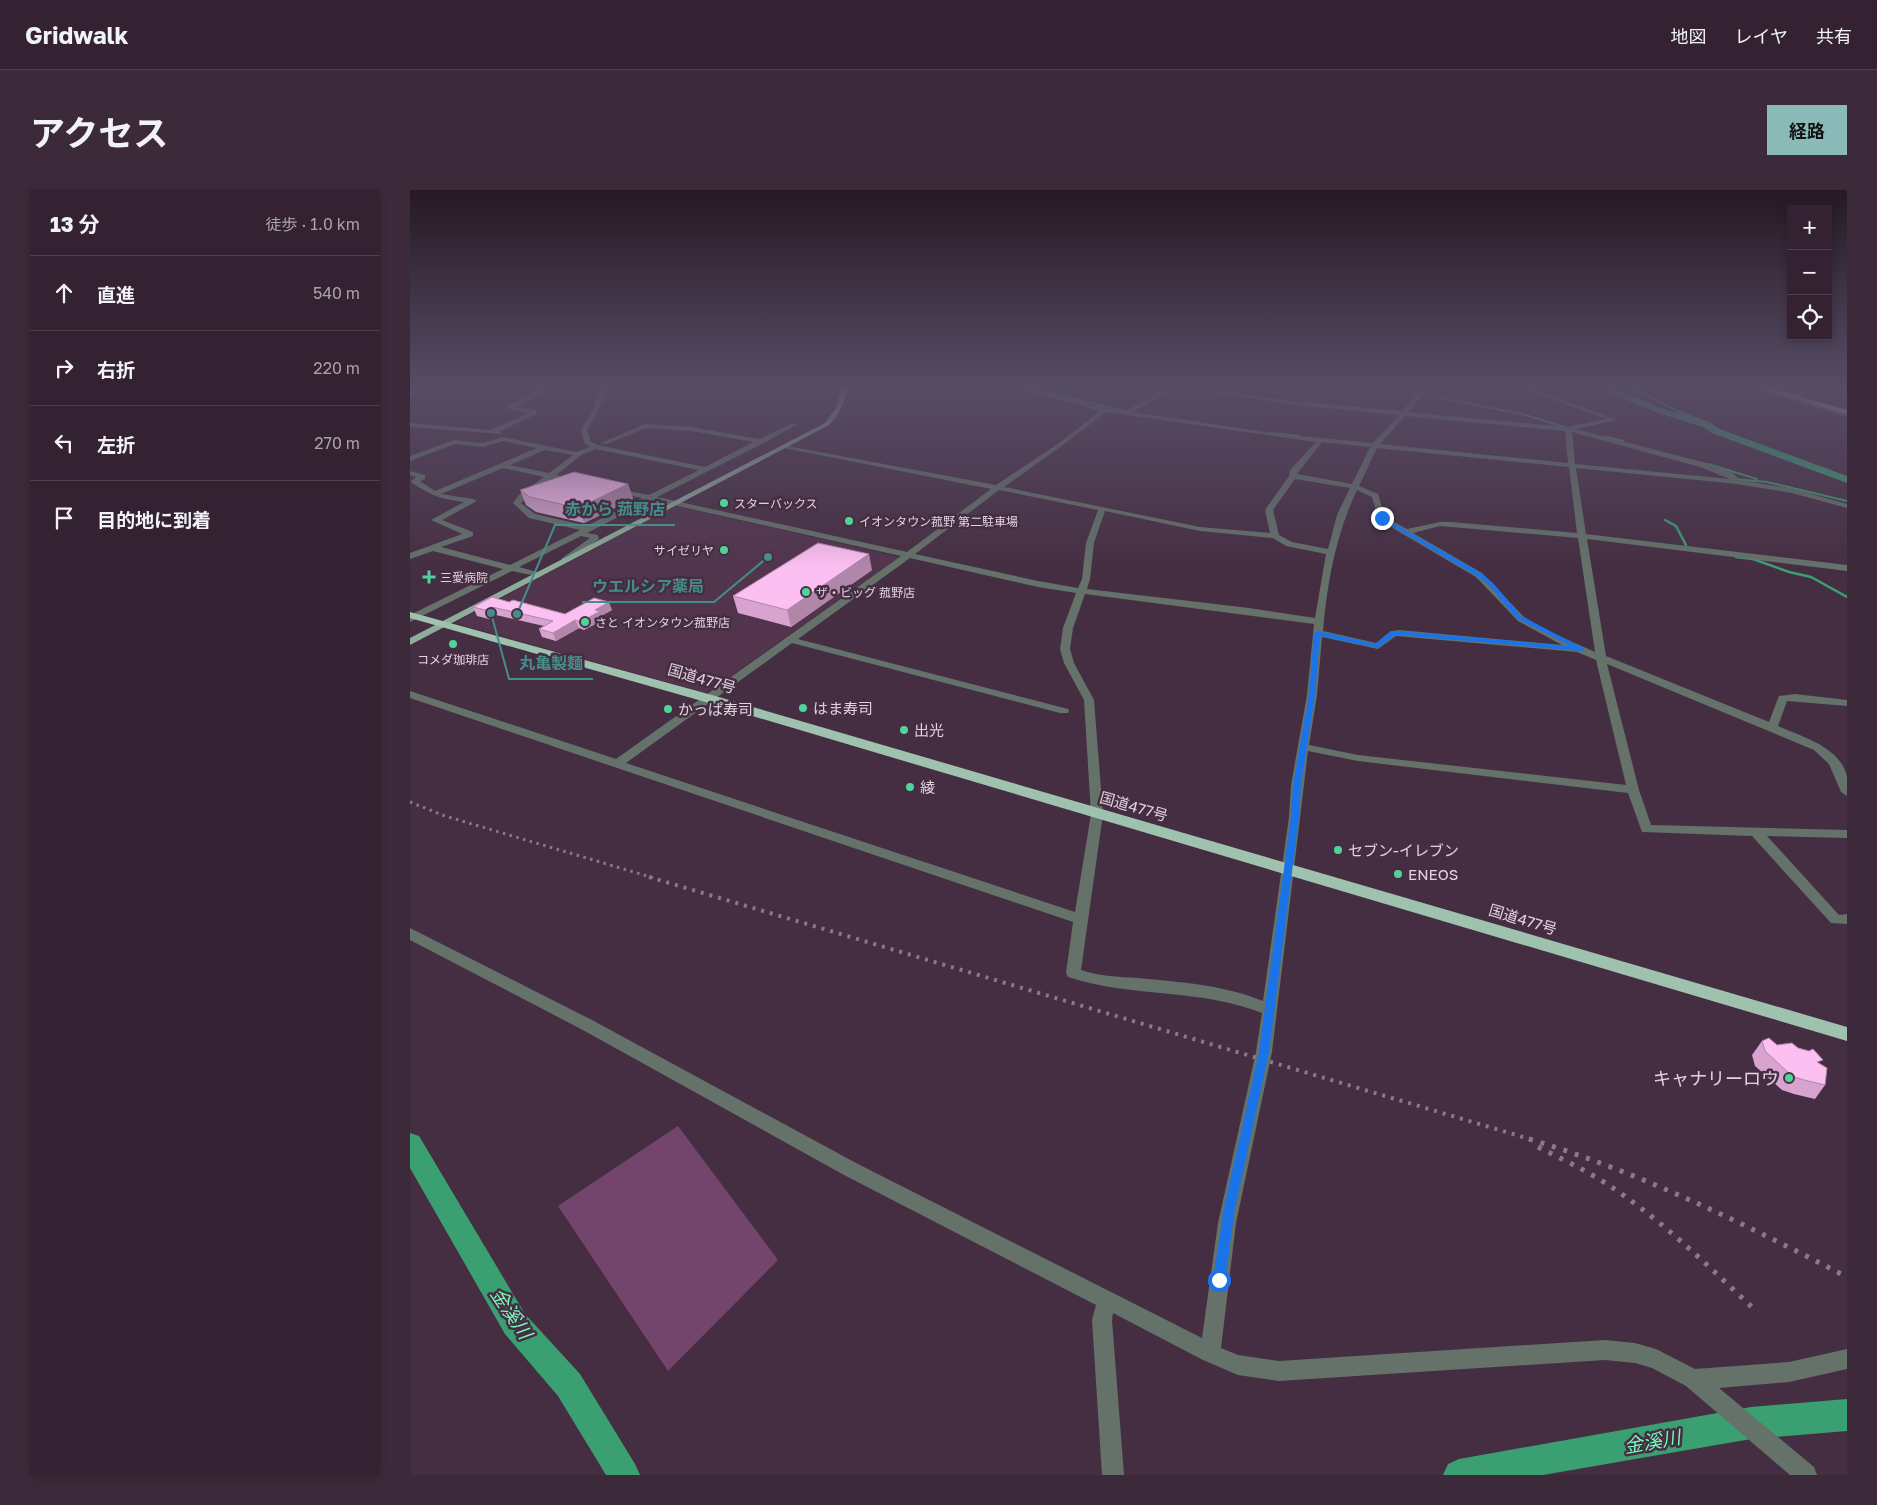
<!DOCTYPE html>
<html lang="ja">
<meta charset="utf-8">
<style>
:root{--surface:#342232;--page:#3c2a3a;--text:#f1f3f6;--muted:#a9a4ac;--line:#4e3f4d;--accent:#8bbbb9}
body{margin:0;font-family:"Golos Text","Noto Sans JP",sans-serif;background:var(--page);color:var(--text)}
.controls{position:absolute;right:15px;top:15px;display:grid;overflow:hidden;border-radius:0px;box-shadow:0 2px 8px #0003}
.controls button{width:45px;height:45px;display:grid;place-items:center;padding:0;border:0;border-bottom:1px solid var(--line);background:var(--surface);color:var(--text);font:25px sans-serif}
.stop{position:absolute;width:15px;height:15px;margin:-11px;border:4px solid #1a73e8;border-radius:50%;background:#fff}
.stop.end{background:#1a73e8;border-color:#fff;box-shadow:0 1px 5px #0008}
.list{margin:0;padding:0;list-style:none}
h2{display:flex;justify-content:space-between;align-items:center;height:65px;margin:0;padding:0 20px;font-size:21px}
h2 small{font-size:16px;font-weight:400;color:var(--muted)}
.list li{display:grid;grid-template-columns:32px 1fr auto;gap:15px;align-items:center;box-sizing:border-box;height:75px;padding:0 20px;border-top:1px solid var(--line)}
.list b{display:block;font-size:19px;white-space:nowrap}
.list em{font-size:16px;font-style:normal;color:var(--muted)}
.icon{flex:none;width:28px;height:28px;fill:none;stroke:currentColor;stroke-width:2;stroke-linecap:round;stroke-linejoin:round}
.map{position:relative;flex:none;width:1437px;height:1285px;overflow:hidden;border-radius:0px}
header{display:flex;align-items:center;gap:30px;box-sizing:border-box;height:70px;padding:0 25px;background:var(--surface);border-bottom:1px solid var(--line)}
header strong{font-size:24px}
nav{display:flex;gap:28px;margin-inline-start:auto;font-size:18px}
.intro{display:flex;align-items:center;justify-content:space-between;box-sizing:border-box;height:120px;padding:0 30px}
h1{margin:0;font-size:35px}
.button{padding:12px 22px;border-radius:0px;background:var(--accent);color:#111;font-size:18px;font-weight:700}
main{display:flex;gap:30px;padding:0 30px}
aside{flex:1;background:var(--surface);border-radius:0px;box-shadow:0 2px 8px #0003}
.map>svg:first-child{display:block}
.built{fill:#52344d}
.green{fill:#73456d}
.lines{fill:none;stroke-linecap:round;stroke-linejoin:round}
.stream-far1{stroke:#3aa072;stroke-width:2}
.stream{stroke:#3aa072;stroke-width:2.5}
.river{fill:#3aa072;fill-rule:evenodd}
.minor{fill:#64726a;fill-rule:evenodd}
.major{fill:#8eac9b;fill-rule:evenodd}
.highway{fill:#9ec2ae;fill-rule:evenodd}
.rail-far2{stroke:#8c7889;stroke-width:3;stroke-dasharray:2.5 4.5;stroke-linecap:butt}
.rail-far1{stroke:#8c7889;stroke-width:4;stroke-dasharray:3 6;stroke-linecap:butt}
.rail{stroke:#8c7889;stroke-width:5;stroke-dasharray:4 8;stroke-linecap:butt}
.wall{fill:#d8a4cf}
.shaded-wall{fill:#b086a9}
.building{fill:#fbbff1;stroke:#b086a9}
.route{fill:#1a73e8}
.poi-dot{fill:#50d398;stroke:#462e42;stroke-width:2}
.labels{text-anchor:middle;dominant-baseline:central;stroke-width:5;stroke-linejoin:round;paint-order:stroke}
.far-poi-label{font-size:12px;fill:#e1d2de;stroke:#462e42;text-anchor:start}
.street-label{font-size:15px;fill:#e1d2de;stroke:#462e42}
.poi-label{font-size:15px;fill:#e1d2de;stroke:#462e42;text-anchor:start}
.near-poi-label{font-size:18px;fill:#e1d2de;stroke:#462e42;text-anchor:end}
.near-water-label{font-size:19px;font-style:italic;fill:#76fabb;stroke:#462e42}
.leader{fill:none;stroke:#448d8a;stroke-width:2}
.callout-dot{fill:#448d8a;stroke:#462e42;stroke-width:2}
.callout-label{font-size:16px;text-anchor:middle;font-weight:bold;fill:#448d8a;stroke:#462e42;stroke-width:5;stroke-linejoin:round;paint-order:stroke}
</style>
<header>
<strong>Gridwalk</strong>
<nav><a>地図</a><a>レイヤ</a><a>共有</a></nav>
</header>
<div class="intro"><h1>アクセス</h1><a class="button">経路</a></div>
<main>
<aside>
<h2>13 分<small>徒歩 · 1.0 km</small></h2>
<ul class="list">
<li><svg class="icon" aria-label="ahead" viewBox="0 0 24 24"><path d="M12 20V5M6 11l6-6 6 6"/></svg><div><b>直進</b></div><em>540 m</em></li>
<li><svg class="icon" aria-label="right" viewBox="0 0 24 24"><path d="M7 20v-9h11M14 6l5 5-5 5"/></svg><div><b>右折</b></div><em>220 m</em></li>
<li><svg class="icon" aria-label="left" viewBox="0 0 24 24"><path d="M17 20v-9H6M10 6l-5 5 5 5"/></svg><div><b>左折</b></div><em>270 m</em></li>
<li><svg class="icon" aria-label="arrive" viewBox="0 0 24 24"><path d="M6 21V4h12l-3 4 3 4H6"/></svg><div><b>目的地に到着</b></div></li>
</ul>
</aside>
<div class="map">
<svg width="1437" height="1285" viewBox="0 0 1437 1285">
<rect width="100%" height="100%" fill="#462e42"/>
<path class="built" d="M 265,316 L 489,367 L 297,503 L 45,433 Z"/>
<path class="green" d="M 268,936 L 368,1070 L 258,1181 L 148,1016 Z"/>
<g class="lines">
<g class="stream-far1">
<path d="M 619,198 L 715,221"/>
<path d="M 970,198 L 1006,203"/>
<path d="M 1223,198 L 1265,220 L 1303,235 L 1306,241"/>
<path d="M 1217,199 L 1233,205"/>
<path d="M 1032,208 L 1116,225 L 1157,238"/>
<path d="M 860,243 L 889,246"/>
<path d="M 1197,247 L 1213,251"/>
<path d="M 1298,274 L 1347,289"/>
<path d="M 1325,289 L 1357,292 L 1437,311"/>
</g>
<g class="stream">
<path d="M 1255,330 L 1266,336 L 1276,355"/>
<path d="M 1326,367 L 1343,369 L 1379,382 L 1401,387 L 1437,407"/>
</g>
<g class="river">
<path d="M 1188,198 C 1210,197 1231,210 1251,218 C 1271,225 1292,227 1310,239 L 1437,286 L 1437,293 L 1302,243 L 1293,237 L 1245,222 Z"/>
<path d="M 0,943 L 9,946 L 115,1124 L 170,1184 L 225,1274 L 230,1285 L 196,1285 L 148,1206 L 95,1144 L 0,978 Z"/>
<path d="M 1437,1209 L 1437,1241 L 1341,1249 L 1133,1285 L 1033,1285 L 1038,1274 L 1049,1269 L 1341,1217 Z"/>
</g>
<g class="minor">
<path d="M 8,198 L 17,198 L 0,205 L 0,201 Z"/>
<path d="M 131,198 L 139,198 L 105,217 L 126,220 L 127,224 L 90,241 L 92,243 L 91,244 L 0,237 L 0,233 L 80,240 L 120,223 L 95,218 Z"/>
<path d="M 195,198 L 201,198 C 191,210 186,226 177,240 L 181,252 L 188,255 L 295,277 L 343,252 L 281,241 L 236,238 L 197,254 L 191,253 L 235,234 L 281,237 L 349,249 L 383,233 L 388,234 L 354,253 L 247,307 L 497,362 L 581,299 L 374,258 L 372,257 L 372,255 L 586,295 L 649,253 L 690,221 L 606,198 L 616,198 L 695,218 L 715,221 L 758,198 L 766,198 L 723,222 L 869,244 L 963,253 L 989,225 L 893,216 L 771,198 L 787,198 L 893,212 L 992,221 L 1013,198 L 1019,198 L 998,222 L 1157,237 L 1196,229 L 1111,198 L 1120,198 L 1207,230 L 1166,239 L 1296,273 L 1323,283 L 1330,290 L 1383,299 L 1437,314 L 1437,318 L 1382,303 L 1327,294 L 1166,278 L 1176,344 L 1437,375 L 1437,381 L 1177,349 L 1196,466 L 1359,532 L 1369,506 L 1385,504 L 1437,510 L 1437,516 L 1377,511 L 1368,536 C 1392,547 1429,556 1437,586 C 1437,592 1437,600 1437,606 L 1431,602 L 1419,574 L 1404,560 L 1197,474 L 1229,600 L 1241,635 L 1437,640 L 1437,648 L 1357,646 L 1429,725 L 1437,724 L 1437,734 L 1421,733 L 1342,646 L 1232,642 L 1218,603 L 948,571 L 898,561 L 862,862 L 826,1033 L 811,1158 L 828,1165 L 869,1171 L 1195,1150 L 1225,1153 L 1246,1159 L 1285,1179 L 1379,1172 L 1437,1159 L 1437,1179 L 1379,1192 L 1309,1198 L 1404,1277 L 1407,1285 L 1380,1285 L 1276,1196 L 1242,1178 L 1225,1173 L 1195,1170 L 869,1191 L 828,1185 L 793,1170 L 703,1123 L 702,1130 L 714,1285 L 692,1285 L 682,1130 L 686,1115 L 434,985 L 171,839 L 0,750 L 0,738 L 182,830 L 446,973 L 792,1148 L 808,1033 L 846,862 L 852,823 C 789,798 721,808 658,787 L 656,783 L 663,732 L 0,508 L 0,501 L 206,569 L 491,366 L 241,310 L 177,343 L 188,345 L 189,349 L 158,371 L 151,369 L 180,348 L 171,346 L 109,377 L 131,383 L 131,387 L 102,381 L 0,432 L 0,425 L 93,379 L 23,361 L 0,369 L 0,363 L 52,344 L 21,330 L 54,312 C 31,309 22,306 2,293 L 1,291 L 6,287 L 0,285 L 0,281 L 15,285 L 15,289 L 10,291 L 25,301 L 127,258 L 93,251 L 73,257 L 45,254 L 0,271 L 0,266 L 44,250 L 73,253 L 93,247 L 166,262 L 180,257 L 174,253 L 171,240 L 184,218 L 188,205 ZM 696,222 L 906,252 L 880,280 L 879,286 L 855,320 L 860,343 L 790,337 L 594,297 L 653,255 ZM 995,226 L 1155,241 L 1158,273 L 970,254 ZM 1162,242 L 1290,277 L 1320,289 L 1165,274 ZM 912,252 L 960,257 L 942,294 L 887,284 ZM 967,258 L 1159,277 L 1167,343 L 1041,332 L 1030,332 L 997,339 L 975,327 L 968,304 L 949,296 ZM 186,259 L 289,280 L 239,305 L 202,298 L 202,302 L 232,308 L 177,336 L 125,324 L 111,313 L 142,288 L 167,293 L 167,289 L 146,285 L 173,264 ZM 135,260 L 163,265 L 139,283 L 100,275 ZM 93,278 L 134,287 L 109,305 L 103,313 L 119,328 L 170,340 L 100,375 L 31,357 L 63,346 L 63,342 L 32,330 L 67,311 L 63,309 L 31,304 ZM 885,289 L 940,298 L 927,325 L 918,359 L 882,352 L 869,345 L 863,320 ZM 589,300 L 688,320 L 676,353 L 672,389 L 668,398 L 628,391 L 505,364 ZM 947,300 L 962,307 L 969,330 L 1066,387 L 1108,431 L 1152,455 L 989,440 L 981,441 L 966,453 L 913,441 C 917,393 926,344 947,300 ZM 695,321 L 790,341 L 863,348 L 876,356 L 916,364 L 905,428 L 839,418 L 677,399 L 680,389 L 684,353 ZM 1030,336 L 1168,348 L 1185,462 L 1140,442 L 1114,427 L 1072,383 L 1003,343 ZM 500,368 L 628,397 L 666,403 L 653,438 L 650,459 L 654,473 L 674,510 L 681,624 L 665,722 L 216,573 L 382,453 L 650,523 L 658,523 L 659,521 L 658,519 L 388,449 ZM 675,404 L 904,434 L 897,505 L 881,595 L 879,627 L 853,811 C 814,795 770,792 728,788 C 709,787 689,786 671,780 L 693,624 L 684,510 L 664,473 L 660,459 L 663,438 ZM 986,446 L 1167,462 L 1186,470 L 1216,595 L 948,565 L 899,555 L 907,505 L 912,447 L 968,459 Z"/>
<path d="M 1342,198 C 1355,198 1365,203 1377,205 C 1384,206 1400,198 1411,198 L 1384,208 L 1437,223 L 1437,227 Z"/>
</g>
<path class="major" d="M 431,198 L 437,198 C 434,213 430,224 419,235 L 0,455 L 0,448 L 415,233 L 426,218 Z"/>
<g class="highway">
<path d="M 1349,198 L 1361,198 L 1437,220 L 1437,224 Z"/>
<path d="M 0,422 L 302,505 L 1437,837 L 1437,851 L 292,511 L 0,428 Z"/>
</g>
<path class="rail-far2" d="M 0,612 L 35,626 L 244,688"/>
<path class="rail-far1" d="M 239,687 L 1123,950"/>
<g class="rail">
<path d="M 1119,949 C 1229,982 1335,1034 1437,1087"/>
<path d="M 1128,957 C 1148,967 1169,977 1189,989 C 1247,1025 1296,1074 1346,1121"/>
</g>
</g>
<g class="wall">
<path d="M 218,294 L 223,309 L 174,333 L 126,322 L 116,315 L 110,300 Z"/>
<path d="M 462,380 L 381,437 L 328,423 L 323,406 Z"/>
<path d="M 99,412 L 155,424 L 202,420 L 191,426 L 193,430 L 174,440 L 169,438 L 146,451 L 132,447 L 129,439 L 134,436 L 86,425 L 79,429 L 67,426 L 63,417 Z"/>
<path d="M 1352,851 L 1367,855 L 1388,858 L 1410,874 L 1415,895 L 1405,909 L 1384,904 L 1372,900 L 1345,876 L 1342,865 Z"/>
</g>
<g class="shaded-wall">
<path d="M 218,294 L 223,309 L 174,333 L 168,318 Z"/>
<path d="M 459,364 L 462,380 L 381,437 L 377,420 Z"/>
<path d="M 199,412 L 202,420 L 191,426 L 193,430 L 174,440 L 171,432 L 185,420 Z"/>
<path d="M 82,417 L 86,425 L 79,429 L 75,420 Z"/>
<path d="M 165,430 L 169,438 L 146,451 L 143,443 Z"/>
</g>
<g class="building">
<path d="M 164,282 L 218,294 L 168,318 L 120,307 L 110,300 Z"/>
<path d="M 408,353 L 459,364 L 377,420 L 323,406 Z"/>
<path d="M 82,407 L 99,412 L 103,410 L 155,424 L 184,408 L 199,412 L 185,420 L 190,421 L 171,432 L 165,430 L 143,443 L 129,439 L 143,431 L 82,417 L 75,420 L 63,417 Z"/>
<path d="M 1359,848 L 1367,855 L 1382,853 L 1388,858 L 1399,861 L 1403,859 L 1413,870 L 1407,872 L 1417,878 L 1415,895 L 1394,890 L 1382,886 L 1355,861 L 1352,851 Z"/>
</g>
<linearGradient id="sky" x2="0" y2="1"><stop stop-color="#261924"/><stop offset="0.52" stop-color="#574c65"/><stop offset="1" stop-color="#574c65" stop-opacity="0"/></linearGradient>
<rect width="1437" height="378" fill="url(#sky)"/>
<path class="route" d="M 972,327 L 1071,383 L 1083,393 L 1111,426 L 1175,459 L 1172,461 L 989,445 L 985,445 L 968,458 L 910,446 L 905,505 L 891,595 L 889,627 L 859,862 L 825,1018 L 815,1090 L 813,1095 L 809,1097 L 805,1095 L 803,1090 L 814,1018 L 849,862 L 881,627 L 883,595 L 899,505 L 904,443 L 908,441 L 966,454 L 981,441 L 989,441 L 1161,456 L 1106,428 L 1079,395 L 1067,386 L 970,329 Z"/>
<g class="poi-dot">
<circle cx="314" cy="313" r="5"/>
<circle cx="439" cy="331" r="5"/>
<circle cx="314" cy="360" r="5"/>
<path d="M16.5 379.5h5v5h5v5h-5v5h-5v-5h-5v-5h5z"/>
<circle cx="396" cy="402" r="5"/>
<circle cx="175" cy="432" r="5"/>
<circle cx="43" cy="454" r="5"/>
<circle cx="393" cy="518" r="5"/>
<circle cx="258" cy="519" r="5"/>
<circle cx="494" cy="540" r="5"/>
<circle cx="500" cy="597" r="5"/>
<circle cx="928" cy="660" r="5"/>
<circle cx="988" cy="684" r="5"/>
<circle cx="1379" cy="888" r="5"/>
</g>
<g class="labels">
<g class="far-poi-label">
<text x="324" y="313">スターバックス</text>
<text x="449" y="331">イオンタウン菰野 第二駐車場</text>
<text x="304" y="360" text-anchor="end">サイゼリヤ</text>
<text x="30" y="387">三愛病院</text>
<text x="406" y="402">ザ・ビッグ 菰野店</text>
<text x="185" y="432">さと イオンタウン菰野店</text>
<text x="43" y="469" text-anchor="middle">コメダ珈琲店</text>
</g>
<g class="street-label">
<text transform="translate(292 488) rotate(16)">国道477号</text>
<text transform="translate(724 616) rotate(16)">国道477号</text>
<text transform="translate(1113 729) rotate(17)">国道477号</text>
</g>
<g class="poi-label">
<text x="403" y="518">はま寿司</text>
<text x="268" y="519">かっぱ寿司</text>
<text x="504" y="540">出光</text>
<text x="510" y="597">綾</text>
<text x="938" y="660">セブン-イレブン</text>
<text x="998" y="684">ENEOS</text>
</g>
<g class="near-poi-label">
<text x="1369" y="888">キャナリーロウ</text>
</g>
<g class="near-water-label">
<text transform="translate(102 1123) rotate(56)">金溪川</text>
<text transform="translate(1242 1251) rotate(-10)">金溪川</text>
</g>
</g>
<path class="leader" d="M107 424L145 335H265M358 367L304 412H172M81 423L99 489H183"/>
<g class="callout-dot">
<circle cx="107" cy="424" r="5"/>
<circle cx="358" cy="367" r="5"/>
<circle cx="81" cy="423" r="5"/>
</g>
<g class="callout-label">
<text x="205" y="325">赤から 菰野店</text>
<text x="238" y="402">ウエルシア薬局</text>
<text x="141" y="479">丸亀製麺</text>
</g>
</svg>
<div class="controls">
<button>+</button>
<button>−</button>
<button><svg class="icon" aria-label="locate" viewBox="0 0 24 24"><circle cx="12" cy="12" r="6"/><path d="M12 2v4M12 18v4M2 12h4M18 12h4"/></svg></button>
</div>
<div class="stop" style="left:809px;top:1090px"></div>
<div class="stop end" style="left:972px;top:328px"></div>
</div>
</main>
